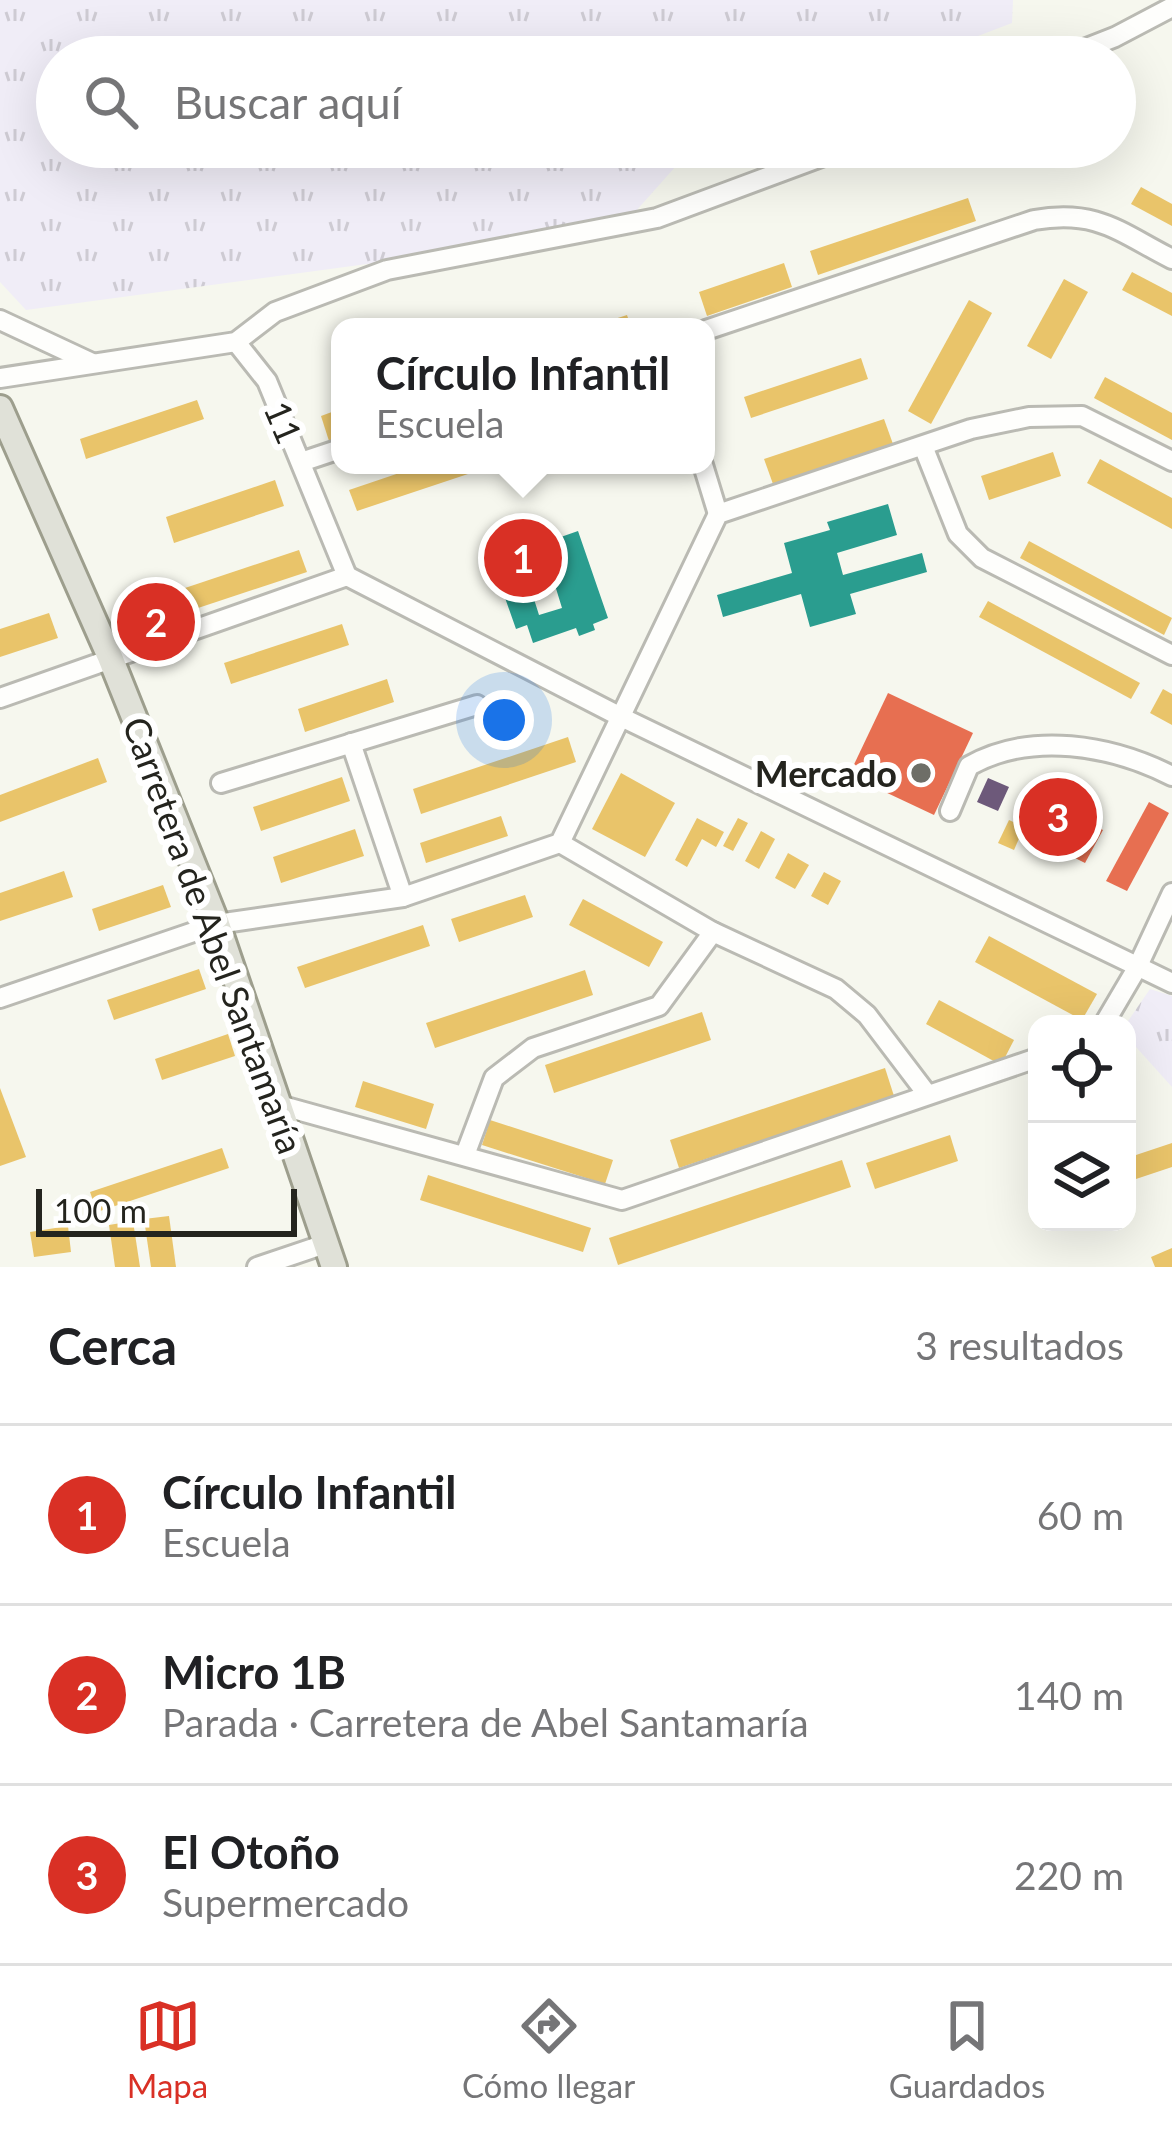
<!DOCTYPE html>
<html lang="es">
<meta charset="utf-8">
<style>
:root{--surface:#fff;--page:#f6f6f6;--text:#202124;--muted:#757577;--line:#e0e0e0;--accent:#d93025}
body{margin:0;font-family:Lato,sans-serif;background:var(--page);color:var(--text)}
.controls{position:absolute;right:36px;bottom:36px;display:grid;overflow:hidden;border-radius:24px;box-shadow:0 12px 48px #0002}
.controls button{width:108px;height:108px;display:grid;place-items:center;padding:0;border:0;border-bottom:3px solid var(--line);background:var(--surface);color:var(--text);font:60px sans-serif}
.scale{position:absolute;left:36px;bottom:30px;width:261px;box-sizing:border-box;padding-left:12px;border:6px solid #24241e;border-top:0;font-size:33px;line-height:42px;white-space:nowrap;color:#24241e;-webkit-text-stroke:9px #fff;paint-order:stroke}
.you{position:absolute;left:504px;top:720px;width:42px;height:42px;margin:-30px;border:9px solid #fff;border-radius:50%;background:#1a73e8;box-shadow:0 0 0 18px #1a73e833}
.badge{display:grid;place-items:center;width:78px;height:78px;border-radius:50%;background:var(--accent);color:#fff;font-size:39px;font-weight:700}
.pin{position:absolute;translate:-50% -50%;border:6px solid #fff;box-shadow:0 3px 12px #0006}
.popup{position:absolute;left:331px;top:318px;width:384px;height:156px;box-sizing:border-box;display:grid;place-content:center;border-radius:24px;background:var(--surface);filter:drop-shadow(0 3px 9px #0005);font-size:39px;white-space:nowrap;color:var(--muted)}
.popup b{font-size:45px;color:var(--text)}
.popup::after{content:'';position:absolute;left:50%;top:100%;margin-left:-24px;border:24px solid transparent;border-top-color:var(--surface)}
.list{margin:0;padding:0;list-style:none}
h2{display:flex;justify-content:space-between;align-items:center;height:156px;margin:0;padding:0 48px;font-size:51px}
h2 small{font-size:39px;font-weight:400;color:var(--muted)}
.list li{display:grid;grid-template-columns:78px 1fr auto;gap:36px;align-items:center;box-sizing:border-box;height:180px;padding:0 48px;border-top:3px solid var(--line)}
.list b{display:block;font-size:45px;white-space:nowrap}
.list p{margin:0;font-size:39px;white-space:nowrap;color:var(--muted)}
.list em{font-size:39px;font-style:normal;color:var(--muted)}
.icon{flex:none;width:66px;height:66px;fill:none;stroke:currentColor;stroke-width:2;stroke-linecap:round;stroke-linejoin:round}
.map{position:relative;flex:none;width:1172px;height:1267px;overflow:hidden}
.search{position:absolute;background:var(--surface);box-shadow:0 12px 48px #0002;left:36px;right:36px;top:36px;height:132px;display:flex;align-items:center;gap:30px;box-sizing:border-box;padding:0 42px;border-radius:66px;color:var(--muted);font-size:45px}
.sheet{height:696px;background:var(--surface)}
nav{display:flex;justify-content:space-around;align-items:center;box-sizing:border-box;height:168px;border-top:3px solid var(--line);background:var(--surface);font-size:33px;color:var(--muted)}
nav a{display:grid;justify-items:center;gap:6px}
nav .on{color:var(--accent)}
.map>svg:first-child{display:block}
.grass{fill:url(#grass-tufts)}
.homes{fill:#e9c46a}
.shops{fill:#e76f51}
.offices{fill:#6d597a}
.schools{fill:#2a9d8f;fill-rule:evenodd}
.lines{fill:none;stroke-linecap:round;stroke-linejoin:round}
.minor-casing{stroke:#babab3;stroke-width:24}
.major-casing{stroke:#9d9e8d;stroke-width:30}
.minor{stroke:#fefefc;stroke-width:18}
.major{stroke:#e0e1d8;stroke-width:24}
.poi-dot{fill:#6e6e67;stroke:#fff;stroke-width:4.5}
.labels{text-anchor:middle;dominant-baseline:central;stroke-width:12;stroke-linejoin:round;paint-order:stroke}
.street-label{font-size:36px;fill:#24241e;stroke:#fff}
.poi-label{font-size:36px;font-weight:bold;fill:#24241e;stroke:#fff;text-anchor:end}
</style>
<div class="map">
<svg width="1172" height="1267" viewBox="0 0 1172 1267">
<defs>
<pattern id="grass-tufts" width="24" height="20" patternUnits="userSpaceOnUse" patternTransform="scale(3)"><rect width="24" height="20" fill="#f0edf7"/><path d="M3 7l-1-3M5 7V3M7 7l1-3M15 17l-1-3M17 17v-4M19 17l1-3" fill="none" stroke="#cecbd3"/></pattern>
</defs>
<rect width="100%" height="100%" fill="#f6f7ee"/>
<g class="grass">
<path d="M 0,0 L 1013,0 L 1012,23 L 923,57 L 57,57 L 57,147 L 693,147 L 619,230 L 26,310 L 0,282 Z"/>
<path d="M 1150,989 L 1172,996 L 1172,1087 L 1127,1037 L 1126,1024 Z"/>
</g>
<g class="homes">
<path d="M 1141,187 L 1172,204 L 1172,226 L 1131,204 Z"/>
<path d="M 968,198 L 976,221 L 818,275 L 810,251 Z"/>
<path d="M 784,263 L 792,287 L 707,316 L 699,292 Z"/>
<path d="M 1132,272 L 1172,293 L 1172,316 L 1122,290 Z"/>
<path d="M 1064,279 L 1088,292 L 1051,359 L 1027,346 Z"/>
<path d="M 969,300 L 992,313 L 931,424 L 908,411 Z"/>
<path d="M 627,315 L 631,327 L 593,327 L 593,326 Z"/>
<path d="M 861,358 L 868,379 L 751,418 L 744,397 Z"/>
<path d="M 1105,377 L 1172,413 L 1172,440 L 1094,398 Z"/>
<path d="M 197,400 L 204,419 L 86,459 L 80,439 Z"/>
<path d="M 340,409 L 340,437 L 329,441 L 321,416 Z"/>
<path d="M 884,419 L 893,444 L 773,484 L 764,459 Z"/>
<path d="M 1053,452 L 1061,476 L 989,500 L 981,476 Z"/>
<path d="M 1100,459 L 1172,498 L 1172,529 L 1087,483 Z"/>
<path d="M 423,465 L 468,465 L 471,473 L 357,511 L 349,490 Z"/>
<path d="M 275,480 L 284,506 L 174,543 L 166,517 Z"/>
<path d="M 1029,541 L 1172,618 L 1164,635 L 1020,558 Z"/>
<path d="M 299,550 L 307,572 L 183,613 L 176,591 Z"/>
<path d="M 988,601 L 1140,683 L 1131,699 L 979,617 Z"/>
<path d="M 49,613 L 58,638 L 0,657 L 0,629 Z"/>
<path d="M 342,624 L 349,645 L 231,684 L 224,663 Z"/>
<path d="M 387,679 L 394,702 L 305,732 L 298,709 Z"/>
<path d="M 1163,689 L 1172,694 L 1172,725 L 1150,713 Z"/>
<path d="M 568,737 L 576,762 L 421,814 L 413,789 Z"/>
<path d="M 98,758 L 107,782 L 0,822 L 0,795 Z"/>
<path d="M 621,773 L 675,803 L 645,857 L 592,829 Z"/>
<path d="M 342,777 L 350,801 L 261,831 L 253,807 Z"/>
<path d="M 501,816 L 508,836 L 426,863 L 420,843 Z"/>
<path d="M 697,818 L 724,832 L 716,847 L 702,839 L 687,867 L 675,860 Z"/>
<path d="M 738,818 L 748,823 L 733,851 L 723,846 Z"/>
<path d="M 1009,820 L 1024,827 L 1014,850 L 998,843 Z"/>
<path d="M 355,829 L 364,856 L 281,883 L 273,857 Z"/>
<path d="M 761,831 L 775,839 L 759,869 L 745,861 Z"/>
<path d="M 788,853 L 809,865 L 795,889 L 775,878 Z"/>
<path d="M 64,871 L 73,897 L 0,921 L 0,893 Z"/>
<path d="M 824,872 L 841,881 L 828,905 L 811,896 Z"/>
<path d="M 163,885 L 171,907 L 99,931 L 92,909 Z"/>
<path d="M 525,895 L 533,917 L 459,942 L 451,919 Z"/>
<path d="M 583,899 L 663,942 L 649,967 L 569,925 Z"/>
<path d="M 423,925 L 430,946 L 305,988 L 297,967 Z"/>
<path d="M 989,936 L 1097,994 L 1082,1020 L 975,962 Z"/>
<path d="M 199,969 L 206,989 L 114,1020 L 107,1000 Z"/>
<path d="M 585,970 L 593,995 L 435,1048 L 426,1023 Z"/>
<path d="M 939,1000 L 1014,1040 L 1001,1065 L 926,1024 Z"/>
<path d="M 702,1012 L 711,1040 L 554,1093 L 545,1065 Z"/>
<path d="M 228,1034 L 235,1056 L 162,1080 L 155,1059 Z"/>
<path d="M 885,1068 L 894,1096 L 679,1168 L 670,1140 Z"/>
<path d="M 363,1081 L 434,1104 L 426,1129 L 355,1107 Z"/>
<path d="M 0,1088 L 26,1157 L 0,1166 Z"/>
<path d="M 490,1120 L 613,1160 L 605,1184 L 482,1145 Z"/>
<path d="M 950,1135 L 958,1161 L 875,1189 L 866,1163 Z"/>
<path d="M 1172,1143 L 1172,1167 L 1127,1182 L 1127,1158 Z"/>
<path d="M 222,1148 L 229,1168 L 97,1212 L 90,1192 Z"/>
<path d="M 842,1160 L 851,1187 L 618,1265 L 609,1238 Z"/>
<path d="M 428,1175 L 591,1228 L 583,1252 L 420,1200 Z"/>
<path d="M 169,1216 L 176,1267 L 151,1267 L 144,1219 Z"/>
<path d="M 133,1221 L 140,1267 L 115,1267 L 109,1225 Z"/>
<path d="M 68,1226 L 71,1252 L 34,1257 L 30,1232 Z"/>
<path d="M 1172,1248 L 1172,1267 L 1155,1267 L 1151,1257 Z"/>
</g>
<g class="shops">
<path d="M 888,693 L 973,733 L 934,815 L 849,775 Z"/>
<path d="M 1062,784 L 1083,796 L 1054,850 L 1033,838 Z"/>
<path d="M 1149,802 L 1169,813 L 1127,891 L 1106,881 Z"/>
<path d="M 1088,823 L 1103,830 L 1085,863 L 1071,856 Z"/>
</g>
<path class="offices" d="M 988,778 L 1009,787 L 998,811 L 977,802 Z"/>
<g class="schools">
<path d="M 888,504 L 897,535 L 837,553 L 843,575 L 922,553 L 927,572 L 850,594 L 856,614 L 810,627 L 801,594 L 723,617 L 717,595 L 792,573 L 784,543 L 830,530 L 827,522 Z"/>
<path d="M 578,531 L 608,618 L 593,624 L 595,630 L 579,636 L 576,628 L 533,643 L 527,625 L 516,629 L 492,561 ZM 550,569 L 562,608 L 539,615 L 527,577 Z"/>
</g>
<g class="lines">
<g class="minor-casing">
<g id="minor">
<path d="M 1064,57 L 1115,37 L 1172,7"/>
<path d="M 0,320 L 92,363"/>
<path d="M 706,330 L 1034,220 C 1097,209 1119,232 1172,259"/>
<path d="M 236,342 L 267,381 L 347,576"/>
<path d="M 0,378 L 236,342 L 275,312 L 387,270 L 657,218 L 848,147"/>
<path d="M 923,446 L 958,534 L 982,558 L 1172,655"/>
<path d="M 301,462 L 340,449"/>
<path d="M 703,465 L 718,514"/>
<path d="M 0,698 L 347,576 L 619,716 L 1172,983"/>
<path d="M 351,743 L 403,897"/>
<path d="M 221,783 L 477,705"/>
<path d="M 950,811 L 969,766 C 1031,731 1111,745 1172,776"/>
<path d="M 560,843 L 713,932 L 836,989 L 867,1015 L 927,1094"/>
<path d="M 0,998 L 217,924 L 403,897 L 560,843 L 718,514 L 971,429 L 1029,417 L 1082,416 L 1172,461"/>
<path d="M 1104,1024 L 1137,968 L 1172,893"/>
<path d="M 279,1105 L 622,1200 L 1037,1058"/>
<path d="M 465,1155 L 494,1078 L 533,1048 L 659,1006 L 713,932"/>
<path d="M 257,1267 L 325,1244"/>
</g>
</g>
<g class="major-casing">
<path id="major" d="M 0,408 L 110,657 L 217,924 L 334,1267"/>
</g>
<use href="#minor" class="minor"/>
<use href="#major" class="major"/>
</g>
<circle class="poi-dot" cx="921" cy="773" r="12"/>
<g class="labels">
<g class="street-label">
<text transform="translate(284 422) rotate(67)">11</text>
<text transform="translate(214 935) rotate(70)">Carretera de Abel Santamaría</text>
</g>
<g class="poi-label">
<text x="897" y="773">Mercado</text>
</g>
</g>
</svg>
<div class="controls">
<button><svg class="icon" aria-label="locate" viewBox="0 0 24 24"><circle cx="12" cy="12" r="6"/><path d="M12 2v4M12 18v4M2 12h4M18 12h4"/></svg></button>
<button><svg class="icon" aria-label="layers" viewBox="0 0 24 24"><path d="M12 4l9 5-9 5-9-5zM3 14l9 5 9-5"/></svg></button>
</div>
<div class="scale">100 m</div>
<div class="you"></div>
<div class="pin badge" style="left:523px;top:558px">1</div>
<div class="popup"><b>Círculo Infantil</b>Escuela</div>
<div class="pin badge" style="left:156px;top:622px">2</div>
<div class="pin badge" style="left:1058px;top:817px">3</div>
<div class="search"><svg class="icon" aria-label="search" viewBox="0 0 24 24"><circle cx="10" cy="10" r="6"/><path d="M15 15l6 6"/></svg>Buscar aquí</div>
</div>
<section class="sheet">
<h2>Cerca<small>3 resultados</small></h2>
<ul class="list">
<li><span class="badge">1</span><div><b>Círculo Infantil</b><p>Escuela</p></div><em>60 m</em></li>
<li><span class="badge">2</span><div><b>Micro 1B</b><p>Parada · Carretera de Abel Santamaría</p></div><em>140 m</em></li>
<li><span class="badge">3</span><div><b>El Otoño</b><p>Supermercado</p></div><em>220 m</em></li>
</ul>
</section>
<nav>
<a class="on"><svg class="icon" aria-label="map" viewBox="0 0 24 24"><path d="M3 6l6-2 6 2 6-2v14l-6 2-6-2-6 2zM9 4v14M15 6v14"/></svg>Mapa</a>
<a><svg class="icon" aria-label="directions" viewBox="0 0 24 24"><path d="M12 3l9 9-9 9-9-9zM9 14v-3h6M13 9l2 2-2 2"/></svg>Cómo llegar</a>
<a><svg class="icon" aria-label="saved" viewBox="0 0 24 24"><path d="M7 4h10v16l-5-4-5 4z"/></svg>Guardados</a>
</nav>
